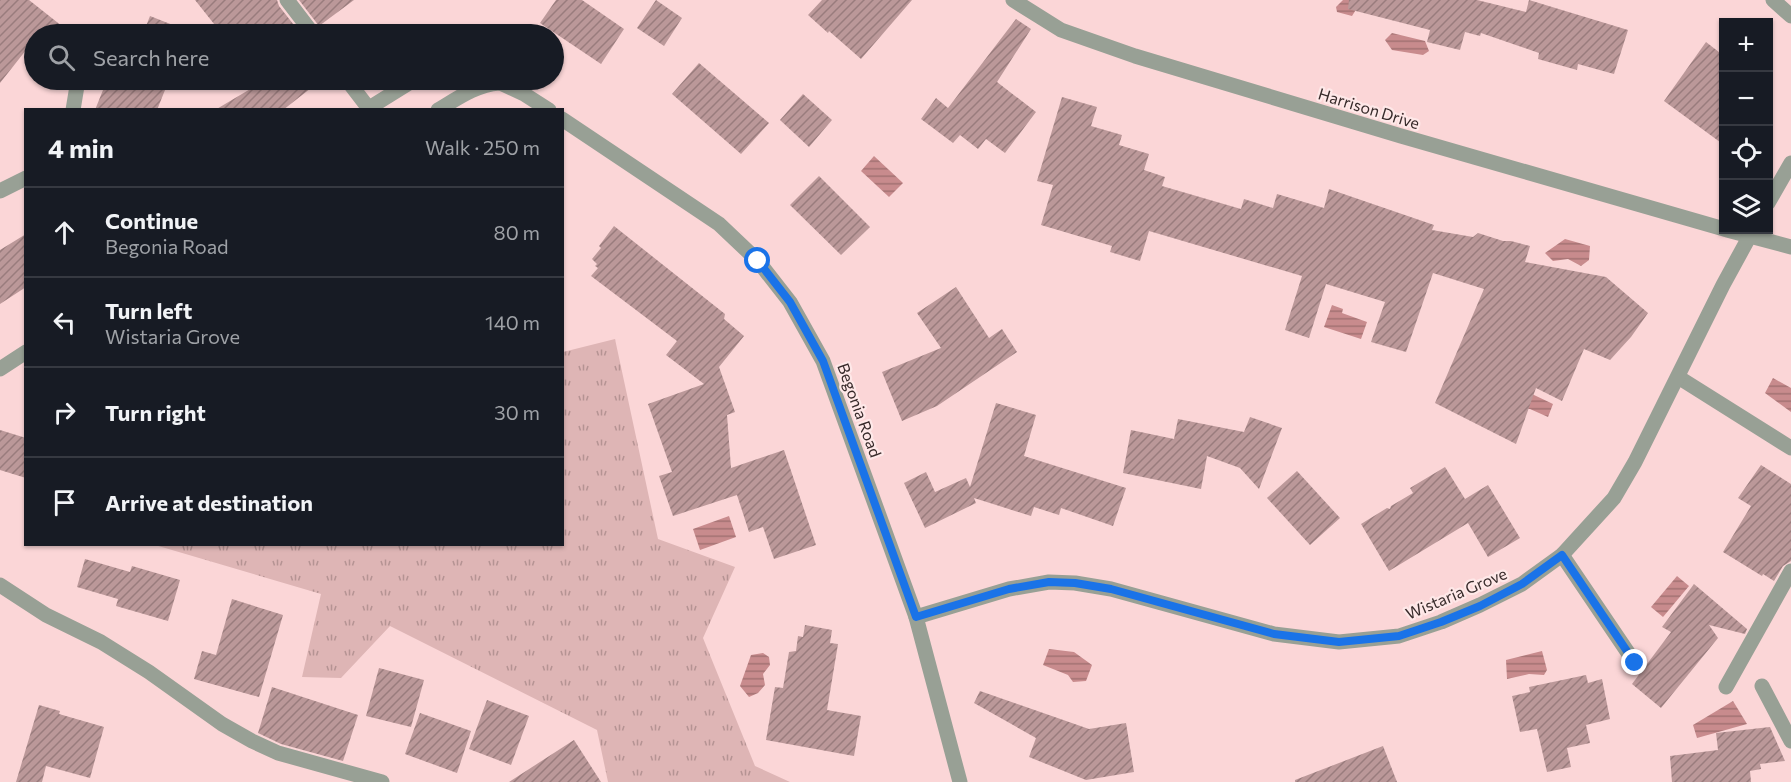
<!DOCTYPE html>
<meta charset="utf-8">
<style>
:root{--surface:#171b24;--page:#242831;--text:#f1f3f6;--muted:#9ea1a6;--line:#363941}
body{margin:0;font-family:Commissioner,sans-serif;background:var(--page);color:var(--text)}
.controls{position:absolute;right:18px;top:18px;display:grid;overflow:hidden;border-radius:0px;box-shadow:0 2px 4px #0004}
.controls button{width:54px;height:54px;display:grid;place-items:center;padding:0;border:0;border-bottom:2px solid var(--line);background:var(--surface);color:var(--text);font:30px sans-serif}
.stop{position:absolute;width:18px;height:18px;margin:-14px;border:4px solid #1a73e8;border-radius:50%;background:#fff}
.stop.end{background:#1a73e8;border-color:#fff;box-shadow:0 2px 6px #0008}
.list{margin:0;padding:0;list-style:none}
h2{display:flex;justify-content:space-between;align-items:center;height:78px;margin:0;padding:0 24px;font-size:26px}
h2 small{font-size:20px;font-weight:400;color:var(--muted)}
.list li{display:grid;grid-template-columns:39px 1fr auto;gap:18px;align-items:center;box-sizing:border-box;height:90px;padding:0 24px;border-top:2px solid var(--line)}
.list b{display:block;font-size:22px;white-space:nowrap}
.list p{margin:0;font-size:20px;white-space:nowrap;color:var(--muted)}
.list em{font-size:20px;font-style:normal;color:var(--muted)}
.icon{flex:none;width:33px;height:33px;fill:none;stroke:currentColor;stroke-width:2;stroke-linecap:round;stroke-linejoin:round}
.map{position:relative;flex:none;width:1791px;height:782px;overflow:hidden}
.search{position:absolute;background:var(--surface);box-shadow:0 2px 4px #0004;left:24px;top:24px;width:540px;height:66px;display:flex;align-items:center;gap:15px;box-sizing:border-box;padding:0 21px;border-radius:33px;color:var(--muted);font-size:22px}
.panel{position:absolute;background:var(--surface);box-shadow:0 2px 4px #0004;left:24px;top:108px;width:540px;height:438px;border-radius:0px}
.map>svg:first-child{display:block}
.park{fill:url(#park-tufts)}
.water{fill:url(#water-rules)}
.building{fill:url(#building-hatch)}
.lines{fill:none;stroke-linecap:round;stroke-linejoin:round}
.minor{stroke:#98a095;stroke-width:15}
.route{stroke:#1a73e8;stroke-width:8}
.labels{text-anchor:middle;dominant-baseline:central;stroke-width:4.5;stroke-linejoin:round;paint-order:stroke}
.street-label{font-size:16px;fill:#372a2a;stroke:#fee8e8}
</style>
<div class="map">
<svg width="1791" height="782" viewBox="0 0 1791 782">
<defs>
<pattern id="park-tufts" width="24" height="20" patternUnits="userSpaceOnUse" patternTransform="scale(1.5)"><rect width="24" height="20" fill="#deb5b5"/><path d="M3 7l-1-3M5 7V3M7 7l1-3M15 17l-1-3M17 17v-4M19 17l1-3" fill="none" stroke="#b59393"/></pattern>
<pattern id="water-rules" width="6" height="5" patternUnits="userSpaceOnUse" patternTransform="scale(1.5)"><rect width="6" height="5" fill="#c88b8d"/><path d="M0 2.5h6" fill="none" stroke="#a37273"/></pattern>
<pattern id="building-hatch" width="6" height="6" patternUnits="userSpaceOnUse" patternTransform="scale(1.5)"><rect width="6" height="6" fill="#bb9899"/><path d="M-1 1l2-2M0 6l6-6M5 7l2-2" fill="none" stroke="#997c7d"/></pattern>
</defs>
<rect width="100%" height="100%" fill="#fbd6d7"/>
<path class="park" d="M 615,339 L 658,539 L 735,567 L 703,638 L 755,766 L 790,782 L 608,782 L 597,730 L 390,626 L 341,678 L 302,677 L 321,594 L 155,545 L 562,544 L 563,352 Z"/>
<g class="water">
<path d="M 1343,0 L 1362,0 L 1352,16 L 1337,12 L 1336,7 Z"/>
<path d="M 1392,33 L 1425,41 L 1429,51 L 1423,55 L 1392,50 L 1385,40 Z"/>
<path d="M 874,156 L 903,183 L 889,197 L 861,171 Z"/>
<path d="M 1565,239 L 1590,246 L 1589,260 L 1581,266 L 1568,259 L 1553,261 L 1545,253 Z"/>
<path d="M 1332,305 L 1343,309 L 1342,313 L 1367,322 L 1361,339 L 1324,327 Z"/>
<path d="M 1773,378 L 1791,388 L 1791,412 L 1765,393 Z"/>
<path d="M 1519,388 L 1553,404 L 1548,417 L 1530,409 L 1520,409 Z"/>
<path d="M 729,516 L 736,537 L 700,550 L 693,529 Z"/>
<path d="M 1677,576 L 1689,586 L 1663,617 L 1651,607 Z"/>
<path d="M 1049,649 L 1074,652 L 1092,665 L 1086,681 L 1073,682 L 1068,675 L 1043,665 Z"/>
<path d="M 1542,651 L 1547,670 L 1544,675 L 1529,674 L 1507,679 L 1506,660 Z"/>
<path d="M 763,653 L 769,657 L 770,665 L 763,674 L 765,685 L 758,693 L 749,697 L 740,686 L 751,655 Z"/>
<path d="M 1733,701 L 1747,724 L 1697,738 L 1693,725 Z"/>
</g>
<g class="building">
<path d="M 0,0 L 29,0 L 72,34 L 34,34 L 34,40 L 0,83 Z"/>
<path d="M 195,0 L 277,0 L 279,6 L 301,34 L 222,34 Z"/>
<path d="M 299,0 L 354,0 L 319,26 Z"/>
<path d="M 556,0 L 582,0 L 624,29 L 601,64 L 540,23 Z"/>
<path d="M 656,0 L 682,18 L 664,46 L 637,28 Z"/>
<path d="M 822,0 L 912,0 L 861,59 L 829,31 L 828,33 L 808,15 Z"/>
<path d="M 1349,0 L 1477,0 L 1526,12 L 1529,0 L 1628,30 L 1614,74 L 1578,64 L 1577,70 L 1538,59 L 1539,53 L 1481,33 L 1480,36 L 1465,32 L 1460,50 L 1427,42 L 1430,30 L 1348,9 Z"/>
<path d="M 150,16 L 188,31 L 186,34 L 143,34 Z"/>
<path d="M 1016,19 L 1031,29 L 997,82 L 1036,112 L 1005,153 L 986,139 L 978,149 L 960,135 L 953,143 L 921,119 L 936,98 L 948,108 Z"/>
<path d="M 1706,42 L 1724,56 L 1724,145 L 1664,101 Z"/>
<path d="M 699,63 L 769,123 L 741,154 L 672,94 Z"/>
<path d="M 107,80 L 169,80 L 157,110 L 95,110 Z"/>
<path d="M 245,80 L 319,80 L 320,81 L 283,110 L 215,110 L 252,88 Z"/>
<path d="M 803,94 L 832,120 L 809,147 L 780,120 Z"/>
<path d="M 1062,97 L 1097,107 L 1091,126 L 1122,135 L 1119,145 L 1149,154 L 1144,170 L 1165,177 L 1162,186 L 1241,209 L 1244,199 L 1273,208 L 1277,194 L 1324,208 L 1329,189 L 1434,225 L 1432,230 L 1473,237 L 1478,233 L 1503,241 L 1511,241 L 1530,246 L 1525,262 L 1606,277 L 1648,313 L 1631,337 L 1610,360 L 1584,349 L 1562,401 L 1536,388 L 1516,444 L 1435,403 L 1484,289 L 1433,273 L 1406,352 L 1371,342 L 1385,302 L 1326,284 L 1309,338 L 1285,330 L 1302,276 L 1149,231 L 1140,261 L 1110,252 L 1112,246 L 1041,225 L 1053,185 L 1037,181 Z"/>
<path d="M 819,176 L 870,227 L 841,255 L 790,205 Z"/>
<path d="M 614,226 L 725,314 L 724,319 L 744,336 L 719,367 L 735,412 L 727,415 L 731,468 L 784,450 L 816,545 L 774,559 L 763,527 L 749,532 L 737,495 L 673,516 L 659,476 L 672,472 L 648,404 L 704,384 L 666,355 L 677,341 L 591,276 L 598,268 L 595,266 L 597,264 L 592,259 L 601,248 L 599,246 Z"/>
<path d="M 26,234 L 26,287 L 0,304 L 0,250 Z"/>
<path d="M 956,287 L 989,338 L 1002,329 L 1017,352 L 937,406 L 902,421 L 882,372 L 941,348 L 917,313 Z"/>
<path d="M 996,403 L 1036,415 L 1024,456 L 1126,488 L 1113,526 L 1061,508 L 1059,515 L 1034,507 L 1031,516 L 974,498 L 976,503 L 925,528 L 904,483 L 926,472 L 935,492 L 966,478 L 970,487 Z"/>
<path d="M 1250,417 L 1282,428 L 1259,489 L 1240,468 L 1207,456 L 1201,489 L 1123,473 L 1131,430 L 1174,439 L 1178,419 L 1244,432 Z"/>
<path d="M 0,430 L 26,438 L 26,478 L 0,470 Z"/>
<path d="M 1761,465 L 1791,484 L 1791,561 L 1783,566 L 1774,581 L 1763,574 L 1762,576 L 1723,552 L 1751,506 L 1738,498 Z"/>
<path d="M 1445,467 L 1465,499 L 1488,485 L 1520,538 L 1488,557 L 1468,523 L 1389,571 L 1361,524 L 1387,508 L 1390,509 L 1391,506 L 1413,493 L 1410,488 Z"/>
<path d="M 1297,471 L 1340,518 L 1310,545 L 1267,498 Z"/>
<path d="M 85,559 L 130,572 L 132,566 L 180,580 L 168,621 L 116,606 L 118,599 L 77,587 Z"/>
<path d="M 1694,584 L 1747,629 L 1745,634 L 1709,625 L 1718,638 L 1661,708 L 1632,684 L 1671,632 L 1662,627 Z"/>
<path d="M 232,599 L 283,615 L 259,697 L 194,679 L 202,651 L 216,655 Z"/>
<path d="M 805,625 L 832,630 L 830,643 L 838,644 L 827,710 L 861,716 L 854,756 L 766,740 L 775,687 L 783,688 L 789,652 L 796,651 L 798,636 L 803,637 Z"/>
<path d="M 379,668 L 424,680 L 411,727 L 366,716 Z"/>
<path d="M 1586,675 L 1588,683 L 1602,679 L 1610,719 L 1586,725 L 1590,743 L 1567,748 L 1571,767 L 1547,772 L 1537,729 L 1520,732 L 1512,696 L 1530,692 L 1529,687 Z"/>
<path d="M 272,687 L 358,715 L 343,761 L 281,744 L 258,733 Z"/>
<path d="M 980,691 L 1089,729 L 1126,723 L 1134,772 L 1086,780 L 1029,757 L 1036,738 L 974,703 Z"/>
<path d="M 487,700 L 529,716 L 511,765 L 469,749 Z"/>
<path d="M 39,705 L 60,711 L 59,714 L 104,727 L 90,778 L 46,766 L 42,782 L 16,782 Z"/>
<path d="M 420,713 L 471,731 L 457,773 L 405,754 Z"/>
<path d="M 1770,727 L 1785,761 L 1760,764 L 1761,769 L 1750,771 L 1751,782 L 1672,782 L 1670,756 L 1718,750 L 1716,733 Z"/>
<path d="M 574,740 L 601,782 L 509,782 Z"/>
<path d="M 1383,746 L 1397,782 L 1295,782 L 1295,780 Z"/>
</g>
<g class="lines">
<g class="minor">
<path d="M 287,0 L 313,34"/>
<path d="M 1013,0 L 1061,30 L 1135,56 L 1401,136 L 1724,229"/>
<path d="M 1773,0 L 1791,16"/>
<path d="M 347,80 L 370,110"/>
<path d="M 494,80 L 524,94 L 549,110"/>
<path d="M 369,108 L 414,80"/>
<path d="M 73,110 L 78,80"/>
<path d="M 438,110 C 458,98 476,85 499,83"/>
<path d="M 562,119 L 719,224 L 758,261 L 790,302 L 823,361 L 916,617 L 960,782"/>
<path d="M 0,191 L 26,178"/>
<path d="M 1768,203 L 1791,163"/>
<path d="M 1727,230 L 1791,247"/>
<path d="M 0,369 L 26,352"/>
<path d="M 1678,377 L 1791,448"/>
<path d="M 1562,555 L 1635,663"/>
<path d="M 0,585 L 46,615 L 101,642 L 149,672 L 222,724 L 252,741 L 278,753 L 382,782"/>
<path d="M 916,617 L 1009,589 L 1049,582 L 1075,583 L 1111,589 L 1274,634 L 1339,642 L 1399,636 L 1441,622 L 1480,605 L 1522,584 L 1562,555 L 1614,498 L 1635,462 L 1723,285 L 1753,230"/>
<path d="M 1762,686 L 1791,741"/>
<path d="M 1726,687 L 1791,571"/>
</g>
</g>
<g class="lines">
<path class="route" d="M 758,261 L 790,302 L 823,361 L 916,617 L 1009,589 L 1049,582 L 1075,583 L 1111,589 L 1274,634 L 1339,642 L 1399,636 L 1441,622 L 1480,606 L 1522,584 L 1562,555 L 1635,663"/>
</g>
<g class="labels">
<g class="street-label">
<text transform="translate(1369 108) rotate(17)">Harrison Drive</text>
<text transform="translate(860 410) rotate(70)">Begonia Road</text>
<text transform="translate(1456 593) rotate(-23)">Wistaria Grove</text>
</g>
</g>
</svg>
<div class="controls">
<button>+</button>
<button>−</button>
<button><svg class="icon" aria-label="locate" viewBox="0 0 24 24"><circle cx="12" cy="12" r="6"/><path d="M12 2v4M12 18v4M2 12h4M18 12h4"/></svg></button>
<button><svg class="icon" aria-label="layers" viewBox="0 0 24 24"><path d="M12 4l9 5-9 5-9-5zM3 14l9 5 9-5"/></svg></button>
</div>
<div class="stop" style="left:758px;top:261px"></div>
<div class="stop end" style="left:1635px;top:663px"></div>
<div class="search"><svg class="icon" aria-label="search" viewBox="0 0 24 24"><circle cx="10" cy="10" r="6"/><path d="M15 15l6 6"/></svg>Search here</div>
<section class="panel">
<h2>4 min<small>Walk · 250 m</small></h2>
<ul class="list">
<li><svg class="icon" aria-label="ahead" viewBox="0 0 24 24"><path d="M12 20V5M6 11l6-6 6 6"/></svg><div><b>Continue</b><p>Begonia Road</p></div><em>80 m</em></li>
<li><svg class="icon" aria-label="left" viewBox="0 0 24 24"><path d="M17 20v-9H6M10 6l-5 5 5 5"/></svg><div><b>Turn left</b><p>Wistaria Grove</p></div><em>140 m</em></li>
<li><svg class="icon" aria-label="right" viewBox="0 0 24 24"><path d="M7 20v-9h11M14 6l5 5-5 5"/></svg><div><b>Turn right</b></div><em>30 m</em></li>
<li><svg class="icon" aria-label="arrive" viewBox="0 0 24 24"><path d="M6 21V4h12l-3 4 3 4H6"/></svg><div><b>Arrive at destination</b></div></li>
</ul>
</section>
</div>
